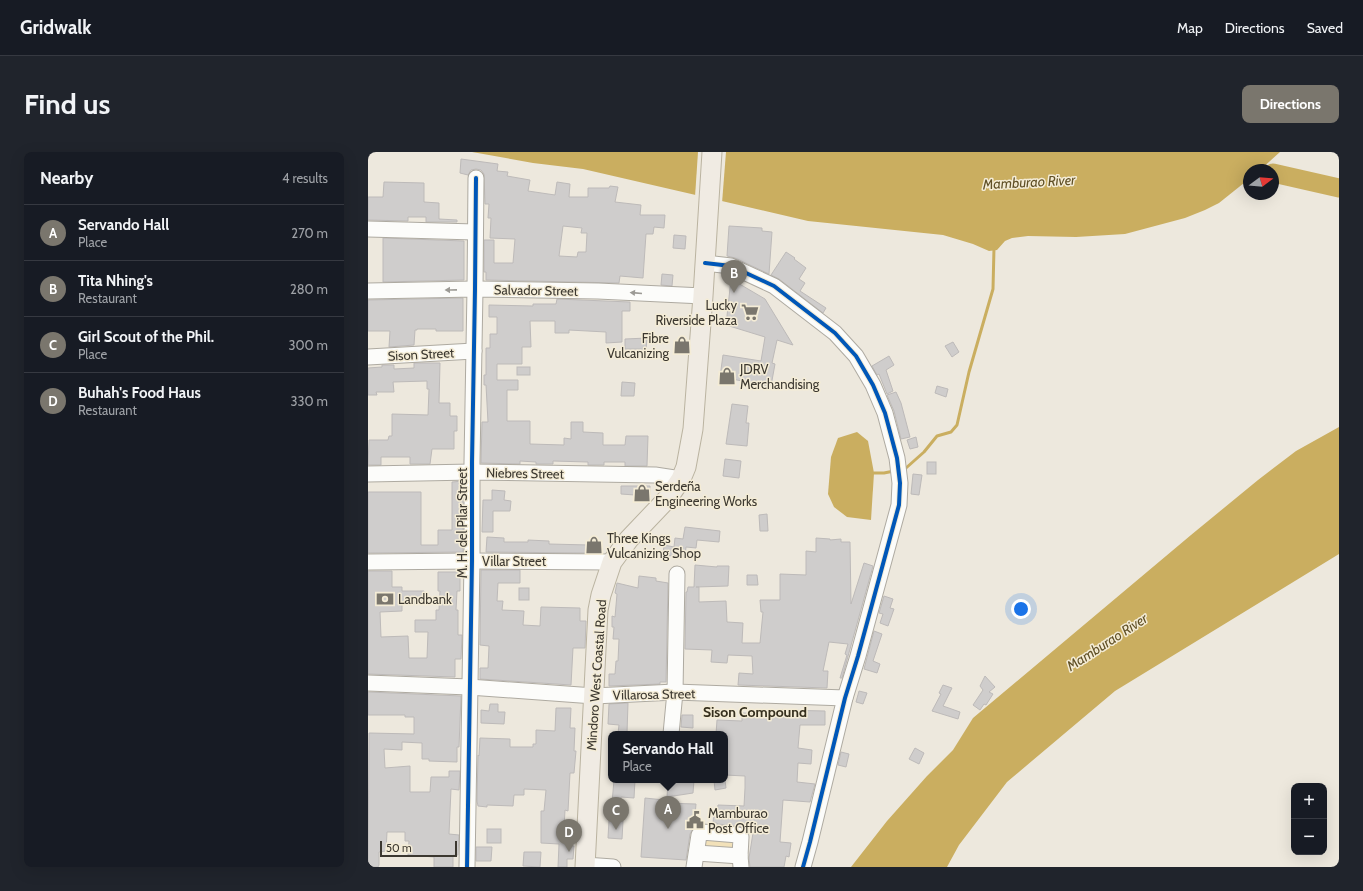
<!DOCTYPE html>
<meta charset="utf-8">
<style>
:root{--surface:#171b24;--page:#20242c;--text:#f1f3f6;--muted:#9ea1a6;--line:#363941;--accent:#7a766d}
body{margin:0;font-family:Cabin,sans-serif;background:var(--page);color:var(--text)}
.controls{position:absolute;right:12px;bottom:12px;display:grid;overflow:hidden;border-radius:8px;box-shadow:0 4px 16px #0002}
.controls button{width:36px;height:36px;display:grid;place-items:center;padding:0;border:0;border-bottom:1px solid var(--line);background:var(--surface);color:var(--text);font:20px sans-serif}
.compass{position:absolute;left:875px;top:12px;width:36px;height:36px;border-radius:50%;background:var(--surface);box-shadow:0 4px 16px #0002;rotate:74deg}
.scale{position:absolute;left:12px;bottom:10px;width:77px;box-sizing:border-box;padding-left:4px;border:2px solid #3c3830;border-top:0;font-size:11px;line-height:14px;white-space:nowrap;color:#3c3830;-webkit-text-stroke:3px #f4ecd6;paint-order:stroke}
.you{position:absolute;left:653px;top:457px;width:14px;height:14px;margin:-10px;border:3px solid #fff;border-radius:50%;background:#1a73e8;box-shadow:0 0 0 6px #1a73e833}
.badge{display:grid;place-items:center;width:26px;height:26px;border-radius:50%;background:var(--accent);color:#fff;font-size:13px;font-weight:700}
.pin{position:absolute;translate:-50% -33px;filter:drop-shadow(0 1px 2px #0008)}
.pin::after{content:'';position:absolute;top:21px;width:14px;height:12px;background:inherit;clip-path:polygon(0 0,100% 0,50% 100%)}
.popup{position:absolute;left:240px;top:579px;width:120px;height:52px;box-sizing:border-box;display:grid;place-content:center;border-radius:8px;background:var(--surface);filter:drop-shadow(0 1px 3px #0005);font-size:13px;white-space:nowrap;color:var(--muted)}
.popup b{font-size:15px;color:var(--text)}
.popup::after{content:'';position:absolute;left:50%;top:100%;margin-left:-8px;border:8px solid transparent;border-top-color:var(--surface)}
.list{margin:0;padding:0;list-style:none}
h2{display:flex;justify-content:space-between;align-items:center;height:52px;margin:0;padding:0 16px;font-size:17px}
h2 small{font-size:13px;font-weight:400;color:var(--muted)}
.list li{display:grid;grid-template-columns:26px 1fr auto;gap:12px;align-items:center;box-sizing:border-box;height:56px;padding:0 16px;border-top:1px solid var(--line)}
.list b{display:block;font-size:15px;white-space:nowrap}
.list p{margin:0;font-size:13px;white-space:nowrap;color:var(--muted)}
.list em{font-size:13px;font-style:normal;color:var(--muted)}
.map{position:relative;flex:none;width:971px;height:715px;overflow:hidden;border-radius:8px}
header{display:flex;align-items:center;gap:24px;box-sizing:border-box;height:56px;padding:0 20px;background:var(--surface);border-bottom:1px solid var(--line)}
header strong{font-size:19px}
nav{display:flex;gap:22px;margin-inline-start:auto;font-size:14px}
.intro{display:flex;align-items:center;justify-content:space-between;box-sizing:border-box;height:96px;padding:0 24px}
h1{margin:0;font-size:28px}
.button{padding:10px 18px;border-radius:8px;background:var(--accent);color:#fff;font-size:14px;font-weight:700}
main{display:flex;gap:24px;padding:0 24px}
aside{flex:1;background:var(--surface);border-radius:8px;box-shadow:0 4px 16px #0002}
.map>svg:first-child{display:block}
.green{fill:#f2e1b9}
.water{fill:#caae60}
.pier{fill:#ede8dd}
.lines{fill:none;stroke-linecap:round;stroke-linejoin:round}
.stream{stroke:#caae60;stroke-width:3}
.river{stroke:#caae60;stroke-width:19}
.building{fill:#cfcdcc;stroke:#bdbab9;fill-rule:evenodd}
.minor-casing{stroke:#aeaaa1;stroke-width:17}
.major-casing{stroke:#bab3a0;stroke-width:21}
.minor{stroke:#fcfcfa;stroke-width:15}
.major{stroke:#f0ebe3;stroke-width:19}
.cycleway-casing{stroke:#f4ecd6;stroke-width:6}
.cycleway{stroke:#0057b8;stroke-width:4}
.oneway{fill:#9c9a95}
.labels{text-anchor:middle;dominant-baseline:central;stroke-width:3;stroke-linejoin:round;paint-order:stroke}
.street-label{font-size:13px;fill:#3c3830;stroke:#f4ecd6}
.poi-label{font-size:13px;fill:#3c3830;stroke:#f4ecd6;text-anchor:start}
.water-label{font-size:14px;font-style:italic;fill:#605026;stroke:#f4ecd6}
.neighbourhood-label{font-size:14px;font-weight:bold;fill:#352f1e;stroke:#f4ecd6}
</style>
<header>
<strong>Gridwalk</strong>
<nav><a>Map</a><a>Directions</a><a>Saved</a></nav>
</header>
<div class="intro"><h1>Find us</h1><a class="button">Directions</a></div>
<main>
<aside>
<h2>Nearby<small>4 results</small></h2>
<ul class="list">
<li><span class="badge">A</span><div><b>Servando Hall</b><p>Place</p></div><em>270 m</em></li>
<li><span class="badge">B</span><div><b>Tita Nhing's</b><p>Restaurant</p></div><em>280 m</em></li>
<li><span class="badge">C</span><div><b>Girl Scout of the Phil.</b><p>Place</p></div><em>300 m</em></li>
<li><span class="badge">D</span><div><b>Buhah's Food Haus</b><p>Restaurant</p></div><em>330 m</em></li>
</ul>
</aside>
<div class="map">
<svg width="971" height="715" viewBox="0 0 971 715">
<rect width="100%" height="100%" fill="#ede8dd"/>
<path class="green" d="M 331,684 L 373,687 L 372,700 L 331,697 Z"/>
<g class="water">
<path d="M 104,0 L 912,0 L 892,18 L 881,18 L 881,27 L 851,51 L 837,58 L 817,66 L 757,82 L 708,85 L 660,84 L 644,86 L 637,89 L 629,98 L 621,99 L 605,92 L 575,83 L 440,69 L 215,17 L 165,11 Z"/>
<path d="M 971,275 L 971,402 L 747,539 L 639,630 L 591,693 L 579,715 L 483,715 L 519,669 L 559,624 L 585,598 L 605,566 L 823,383 L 890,328 L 928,299 Z"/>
<path d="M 489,280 L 500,289 L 506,321 L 503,368 L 479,365 L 466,355 L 460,342 L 463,305 L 470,286 Z"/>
</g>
<path class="pier" d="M 330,0 L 358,0 L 354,51 L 327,45 Z"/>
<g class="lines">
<g class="stream">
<path d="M 535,317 L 538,316 L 556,300 L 569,284 L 583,280 L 589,273 L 601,220 L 625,137 L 626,96"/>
<path d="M 506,321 L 516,321 L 526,319"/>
</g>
<path class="river" d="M 905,21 L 971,36"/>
</g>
<g class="building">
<path d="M 93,7 L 130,12 L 129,19 L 140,20 L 139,24 L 162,28 L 160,39 L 187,43 L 189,30 L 202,32 L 201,45 L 220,45 L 220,36 L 241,36 L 242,34 L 250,35 L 247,50 L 273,53 L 272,63 L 297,63 L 296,76 L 286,75 L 285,82 L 278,82 L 275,126 L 252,124 L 251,131 L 118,128 L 118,120 L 116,120 L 116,88 L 126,88 L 126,111 L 145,111 L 147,87 L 122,86 L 123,66 L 120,66 L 121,52 L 117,52 L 116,22 L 113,18 L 108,17 L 103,18 L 100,23 L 92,21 ZM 195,74 L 214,76 L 213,81 L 219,81 L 218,100 L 210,100 L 209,105 L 191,104 Z"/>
<path d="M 16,30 L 56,31 L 56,50 L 71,51 L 71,67 L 89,68 L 89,70 L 58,70 L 58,65 L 40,65 L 40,69 L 0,68 L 0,45 L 15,45 Z"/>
<path d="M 361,74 L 394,76 L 394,79 L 404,80 L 401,122 L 367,106 L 359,104 Z"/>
<path d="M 306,83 L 318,84 L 317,97 L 305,96 Z"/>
<path d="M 15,86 L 96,89 L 96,128 L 15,130 Z"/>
<path d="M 418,100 L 427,106 L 426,107 L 438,116 L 431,127 L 437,131 L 432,139 L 458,156 L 455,161 L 411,127 L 403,123 Z"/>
<path d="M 294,122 L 305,123 L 304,134 L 293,133 Z"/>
<path d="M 363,127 L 397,147 L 425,193 L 409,188 L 404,211 L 407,212 L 403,234 L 352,225 L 355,203 L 393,209 L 397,185 L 358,173 Z"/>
<path d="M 95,146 L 95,179 L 68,179 L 68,177 L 49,177 L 49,178 L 47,178 L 46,193 L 21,195 L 22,179 L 0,179 L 0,148 Z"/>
<path d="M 189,147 L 262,150 L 262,159 L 254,159 L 254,190 L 238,191 L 238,180 L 201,178 L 201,181 L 187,181 L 187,169 L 162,169 L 163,195 L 154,195 L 154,212 L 129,212 L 129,228 L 150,228 L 150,238 L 139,238 L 139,269 L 162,269 L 162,292 L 196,293 L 196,286 L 203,287 L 203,270 L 215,270 L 215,280 L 235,281 L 235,293 L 257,293 L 258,284 L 280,284 L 279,314 L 257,314 L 257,310 L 236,310 L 236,313 L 220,313 L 220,310 L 185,309 L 185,312 L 168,312 L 168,310 L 152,309 L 152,312 L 113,311 L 114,270 L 120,270 L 118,233 L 116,233 L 116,223 L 118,223 L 118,196 L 122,196 L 122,182 L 129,182 L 129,165 L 121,165 L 121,153 L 165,154 L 165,152 L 188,152 Z"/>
<path d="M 279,186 L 278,197 L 257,197 L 257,187 Z"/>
<path d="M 585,190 L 591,200 L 584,205 L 577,194 Z"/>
<path d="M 521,204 L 526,213 L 518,218 L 525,239 L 519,242 L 511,222 L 509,223 L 504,214 Z"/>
<path d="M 46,211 L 72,211 L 71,251 L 82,251 L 82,264 L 89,264 L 89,279 L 86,279 L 86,297 L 64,297 L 62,312 L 42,312 L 42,305 L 13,305 L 13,313 L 0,313 L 1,288 L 20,288 L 21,284 L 24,284 L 24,262 L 60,263 L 61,237 L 59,237 L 59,229 L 25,230 L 26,240 L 8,240 L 9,243 L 0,243 L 0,216 L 14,215 L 14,213 L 26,213 L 26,217 L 46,216 Z"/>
<rect x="149" y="215" width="13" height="8"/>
<path d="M 254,230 L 267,231 L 266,244 L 253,244 Z"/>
<path d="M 569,234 L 580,237 L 578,245 L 567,241 Z"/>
<path d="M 528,240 L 533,251 L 542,285 L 533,287 L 526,259 L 519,243 Z"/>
<path d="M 364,252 L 380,254 L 378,271 L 381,271 L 379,294 L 358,292 Z"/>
<path d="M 548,285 L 550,295 L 542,297 L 539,288 Z"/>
<path d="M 357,307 L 373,309 L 371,326 L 355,324 Z"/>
<rect x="559" y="310" width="9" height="12"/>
<path d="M 545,322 L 554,323 L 551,343 L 543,342 Z"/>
<path d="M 95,329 L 95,400 L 0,401 L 0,340 L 53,340 L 53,393 L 70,393 L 70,378 L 84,378 L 84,330 Z"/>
<path d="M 253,334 L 282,334 L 282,348 L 266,348 L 267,343 L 253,342 Z"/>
<path d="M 124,338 L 137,339 L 136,348 L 143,349 L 142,359 L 125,359 L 125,380 L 114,380 L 115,348 L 124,348 Z"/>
<path d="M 399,362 L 400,379 L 392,379 L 391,363 Z"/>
<path d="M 317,375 L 352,379 L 351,390 L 329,388 L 328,396 L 318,395 L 317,405 L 295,403 L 296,393 L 306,395 L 307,386 L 315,387 Z"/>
<path d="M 119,385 L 136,386 L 136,390 L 160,390 L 160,388 L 181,389 L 181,392 L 221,393 L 221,401 L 118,400 Z"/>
<path d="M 448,386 L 462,387 L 462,388 L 473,387 L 473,390 L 482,390 L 483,452 L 496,411 L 505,414 L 474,526 L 472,526 L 479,503 L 477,502 L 480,492 L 461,490 L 455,519 L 460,519 L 459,536 L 370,533 L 371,521 L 385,522 L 384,504 L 360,503 L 359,511 L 343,510 L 344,498 L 317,497 L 318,440 L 319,440 L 320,435 L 326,435 L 327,413 L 349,415 L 349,414 L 361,414 L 360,434 L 328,435 L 331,435 L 331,450 L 358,449 L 359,470 L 375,471 L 374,491 L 392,491 L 395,460 L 393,460 L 392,448 L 412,448 L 412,422 L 438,423 L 438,399 L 448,400 Z"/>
<path d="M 113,418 L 152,418 L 152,431 L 130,431 L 129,449 L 135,449 L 134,458 L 156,459 L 155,473 L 172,474 L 173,455 L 212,456 L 212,469 L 218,469 L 217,496 L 205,496 L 203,533 L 112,527 L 112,516 L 120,516 L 121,494 L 112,493 Z"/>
<path d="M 0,419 L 24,419 L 24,435 L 34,435 L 34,439 L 56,439 L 56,451 L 34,452 L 34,459 L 12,460 L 13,485 L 40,484 L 41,506 L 59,506 L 60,480 L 47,480 L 47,468 L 68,468 L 68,458 L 71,458 L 72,439 L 70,439 L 70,420 L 92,420 L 92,439 L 89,439 L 88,458 L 90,458 L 90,483 L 94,483 L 93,507 L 87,507 L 87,525 L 0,522 Z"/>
<path d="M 379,423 L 389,423 L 390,433 L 379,433 Z"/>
<path d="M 271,424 L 288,426 L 288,429 L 300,431 L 298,530 L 292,530 L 292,532 L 241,534 L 241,522 L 247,522 L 248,509 L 250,509 L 251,487 L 245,487 L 246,475 L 244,475 L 244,464 L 247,465 L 249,442 L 247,441 L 249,431 L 270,436 Z"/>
<rect x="151" y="436" width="10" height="12"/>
<path d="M 516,444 L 525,447 L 522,456 L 526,457 L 520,474 L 512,471 L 515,462 L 511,461 Z"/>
<path d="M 506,479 L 514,482 L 505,509 L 512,512 L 509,521 L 496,517 Z"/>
<path d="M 617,524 L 627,535 L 621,540 L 625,542 L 618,553 L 616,552 L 612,558 L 605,553 L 615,538 L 612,534 Z"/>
<path d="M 575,533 L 584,536 L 575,554 L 592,560 L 590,567 L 564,559 L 573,542 L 571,541 Z"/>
<path d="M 491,539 L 499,541 L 495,552 L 488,550 Z"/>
<path d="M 0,540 L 93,544 L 91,595 L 89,595 L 89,610 L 61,609 L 61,607 L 54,607 L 54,591 L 34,590 L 34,598 L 16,597 L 17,616 L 42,614 L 42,640 L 62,640 L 63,625 L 81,625 L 81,619 L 92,619 L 91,638 L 83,637 L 81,682 L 91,683 L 90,703 L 85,703 L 85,715 L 66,715 L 66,705 L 40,703 L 41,689 L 37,689 L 37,680 L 19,680 L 18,699 L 11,700 L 11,713 L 10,715 L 0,715 L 1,581 L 46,582 L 46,565 L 37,565 L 37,563 L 0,563 Z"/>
<path d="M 260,551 L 259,581 L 250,581 L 251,573 L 240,572 L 241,552 Z"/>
<path d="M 122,552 L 130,552 L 130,560 L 137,560 L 136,572 L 113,571 L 113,558 L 121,559 Z"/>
<path d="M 188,556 L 203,556 L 202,576 L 207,576 L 206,599 L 208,599 L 206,621 L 202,621 L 200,659 L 197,658 L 196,676 L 205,676 L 204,694 L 206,694 L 205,707 L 199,707 L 199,715 L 190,715 L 191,692 L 173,691 L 173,659 L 176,659 L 178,638 L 156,637 L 156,643 L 146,643 L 145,654 L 119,653 L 119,655 L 110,654 L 109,649 L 110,603 L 111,604 L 112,586 L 142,587 L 142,595 L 165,595 L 165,592 L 168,592 L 168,578 L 187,579 Z"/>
<path d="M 412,558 L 457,559 L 457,573 L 432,573 L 430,596 L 444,598 L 443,612 L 430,611 L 429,630 L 447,632 L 442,650 L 415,648 L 412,690 L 423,691 L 421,705 L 418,704 L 416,715 L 382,715 L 381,706 L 385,681 L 381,681 L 378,678 L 371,674 L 349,672 L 349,671 L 345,671 L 346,660 L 349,660 L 350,653 L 376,654 L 377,636 L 377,624 L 357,623 L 357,582 L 348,582 L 349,568 L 374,569 L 374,561 L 411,562 Z"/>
<path d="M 314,563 L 325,563 L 325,576 L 313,575 Z"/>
<path d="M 547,596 L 556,601 L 551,612 L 541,607 Z"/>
<path d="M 473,600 L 481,602 L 478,615 L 470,613 Z"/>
<path d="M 246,628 L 267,628 L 266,646 L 253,645 L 252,652 L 244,651 Z"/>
<path d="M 317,628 L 326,628 L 325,641 L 299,645 L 300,630 L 317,630 Z"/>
<path d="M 346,628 L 357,628 L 358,636 L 347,638 Z"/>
<path d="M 277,646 L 296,648 L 296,651 L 328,652 L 326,675 L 322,682 L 318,708 L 273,705 Z"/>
<path d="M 241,668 L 255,669 L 254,687 L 240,686 Z"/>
<rect x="119" y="677" width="14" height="14"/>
<path d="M 108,695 L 124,695 L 123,709 L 108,709 Z"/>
<path d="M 156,700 L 173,700 L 172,715 L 155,714 Z"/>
</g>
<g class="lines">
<g class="minor-casing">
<g id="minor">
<path d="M 0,77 L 107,80"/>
<path d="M 337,111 L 363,114 L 406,134 L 467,181 L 488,204 L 505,233 L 517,261 L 529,306 L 532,331 L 531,353 L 490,504 L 477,546 L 442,690 L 435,715"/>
<path d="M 0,139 L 107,137 L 230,139 L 335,144"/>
<path d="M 0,205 L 106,199"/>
<path d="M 0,322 L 104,320 L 287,323 L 313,327"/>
<path d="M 0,410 L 104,409 L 244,410"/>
<path d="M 0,531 L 101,535 L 226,544 L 307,540 L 477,546"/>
<path d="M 303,582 L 307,540 L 309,422"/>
<path d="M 329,701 L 372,704"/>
<path d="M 217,713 L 245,715"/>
<path d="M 99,715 L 104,409 L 104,310 L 107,137 L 108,26"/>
<path d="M 326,715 L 331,683 L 334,680 L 370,683 L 373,685 L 372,704 L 373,715"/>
</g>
</g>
<g class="major-casing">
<path id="major" d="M 217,715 L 230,458 L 233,443 L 244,410 L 261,387 L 300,346 L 313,327 L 318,315 L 325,277 L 335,144 L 344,0"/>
</g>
<use href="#minor" class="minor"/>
<use href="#major" class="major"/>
<g class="cycleway-casing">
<g id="cycleway">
<path d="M 337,111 L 363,114 L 406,134 L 467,181 L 488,204 L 505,233 L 517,261 L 529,306 L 532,331 L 531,353 L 490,504 L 477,546 L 442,690 L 435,715"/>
<path d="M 99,715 L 104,409 L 104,310 L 107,137 L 108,26"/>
</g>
</g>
<use href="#cycleway" class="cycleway"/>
</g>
<defs><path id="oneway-solid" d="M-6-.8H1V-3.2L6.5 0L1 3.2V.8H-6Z"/></defs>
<g class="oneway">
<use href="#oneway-solid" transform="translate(83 138) rotate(179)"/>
<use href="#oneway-solid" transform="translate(268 141) rotate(-175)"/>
</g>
<defs>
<g id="supermarket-bare" transform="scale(1.38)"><path d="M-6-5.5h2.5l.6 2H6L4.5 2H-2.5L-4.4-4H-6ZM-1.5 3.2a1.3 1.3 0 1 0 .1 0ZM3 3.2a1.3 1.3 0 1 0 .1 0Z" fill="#7a766d" stroke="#f4ecd6" stroke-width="2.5" paint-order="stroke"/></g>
<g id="shop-bare" transform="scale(1.38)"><path d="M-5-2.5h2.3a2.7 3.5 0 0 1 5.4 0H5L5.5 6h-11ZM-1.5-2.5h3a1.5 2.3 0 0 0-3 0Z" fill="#7a766d" stroke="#f4ecd6" stroke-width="2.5" paint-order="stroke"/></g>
<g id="bank-bare" transform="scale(1.38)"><path d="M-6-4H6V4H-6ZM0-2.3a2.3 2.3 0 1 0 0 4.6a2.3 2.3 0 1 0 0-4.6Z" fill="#7a766d" stroke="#f4ecd6" stroke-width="2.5" paint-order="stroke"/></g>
<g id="civic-bare" transform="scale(1.38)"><path d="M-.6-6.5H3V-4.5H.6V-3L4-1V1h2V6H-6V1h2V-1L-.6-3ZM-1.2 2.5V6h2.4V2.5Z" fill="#7a766d" stroke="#f4ecd6" stroke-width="2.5" paint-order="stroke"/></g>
</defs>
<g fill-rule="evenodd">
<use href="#supermarket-bare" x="382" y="160"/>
<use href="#shop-bare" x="314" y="193"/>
<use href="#shop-bare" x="359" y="224"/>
<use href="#shop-bare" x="274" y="341"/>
<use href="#shop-bare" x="226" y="393"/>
<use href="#bank-bare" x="17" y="447"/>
<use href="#civic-bare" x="327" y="668"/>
</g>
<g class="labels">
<g class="street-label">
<text transform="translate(168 138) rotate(1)">Salvador Street</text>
<text transform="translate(53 202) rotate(-3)">Sison Street</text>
<text transform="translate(157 321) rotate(1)">Niebres Street</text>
<text transform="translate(94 371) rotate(-90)">M. H. del Pilar Street</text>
<text x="146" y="409">Villar Street</text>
<text transform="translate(228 523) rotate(-86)">Mindoro West Coastal Road</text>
<text transform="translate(286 542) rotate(-1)">Villarosa Street</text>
</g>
<g class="poi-label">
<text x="369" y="153" text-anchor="end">Lucky<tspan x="369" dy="15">Riverside Plaza</tspan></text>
<text x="301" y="186" text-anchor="end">Fibre<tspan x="301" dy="15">Vulcanizing</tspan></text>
<text x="372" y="217">JDRV<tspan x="372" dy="15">Merchandising</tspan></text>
<text x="287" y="334">Serdeña<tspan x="287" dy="15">Engineering Works</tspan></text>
<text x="239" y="386">Three Kings<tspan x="239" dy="15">Vulcanizing Shop</tspan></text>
<text x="30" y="447">Landbank</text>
<text x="340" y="661">Mamburao<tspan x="340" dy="15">Post Office</tspan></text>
</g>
<g class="water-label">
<text transform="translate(661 30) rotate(-3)">Mamburao River</text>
<text transform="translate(739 490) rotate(-33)">Mamburao River</text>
</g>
<g class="neighbourhood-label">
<text x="387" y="560">Sison Compound</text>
</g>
</g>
</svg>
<div class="controls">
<button>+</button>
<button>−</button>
</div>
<svg class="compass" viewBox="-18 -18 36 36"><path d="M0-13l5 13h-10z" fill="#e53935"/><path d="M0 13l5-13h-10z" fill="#9ea1a6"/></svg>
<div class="scale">50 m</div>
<div class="you"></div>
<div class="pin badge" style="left:300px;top:677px">A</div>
<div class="popup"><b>Servando Hall</b>Place</div>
<div class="pin badge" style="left:366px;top:141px">B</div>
<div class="pin badge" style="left:248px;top:678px">C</div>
<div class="pin badge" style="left:201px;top:700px">D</div>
</div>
</main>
